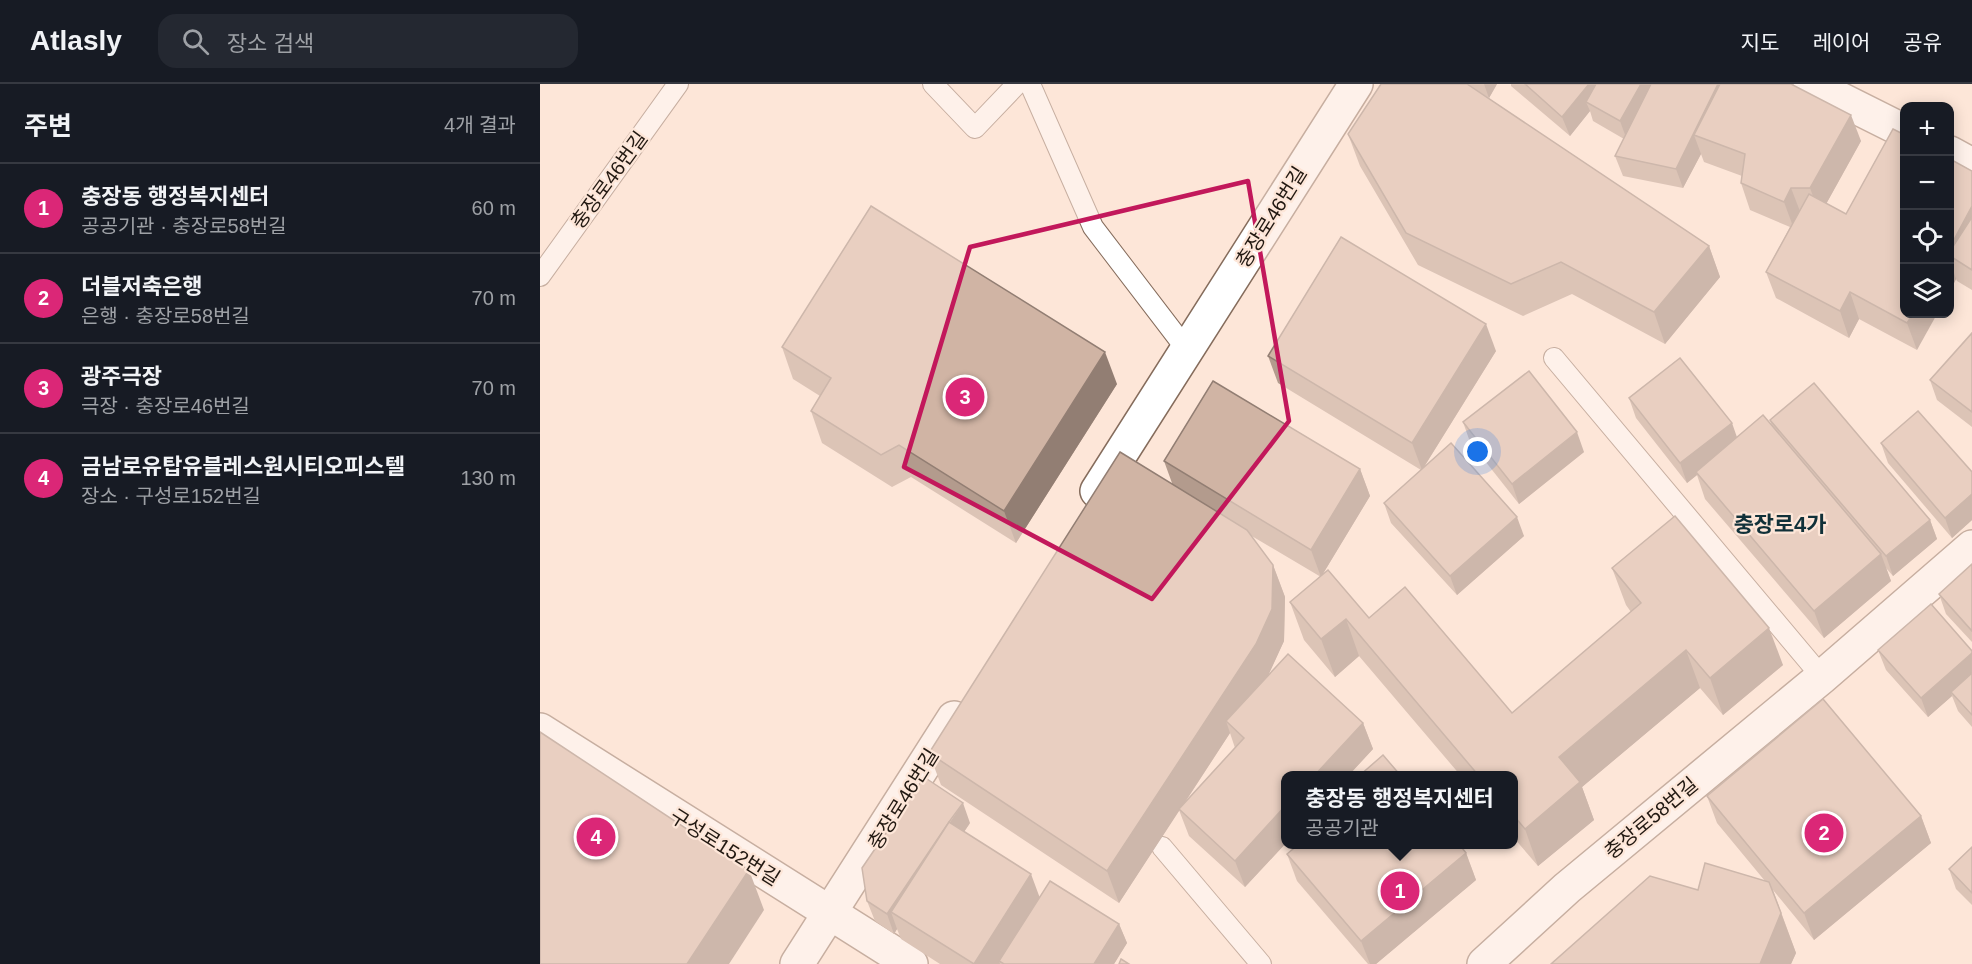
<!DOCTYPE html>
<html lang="ko">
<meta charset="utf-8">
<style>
:root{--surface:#171b24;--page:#242831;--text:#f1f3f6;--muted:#9ea1a6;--line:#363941;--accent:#db2777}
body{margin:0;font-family:Arial,"Noto Sans KR",sans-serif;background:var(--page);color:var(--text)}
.controls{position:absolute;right:18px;top:18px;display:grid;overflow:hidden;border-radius:12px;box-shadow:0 3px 15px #0003}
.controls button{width:54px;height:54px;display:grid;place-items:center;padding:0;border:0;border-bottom:2px solid var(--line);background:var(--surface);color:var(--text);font:30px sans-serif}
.you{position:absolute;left:938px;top:368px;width:21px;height:21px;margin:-15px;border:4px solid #fff;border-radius:50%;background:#1a73e8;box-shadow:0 0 0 9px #1a73e833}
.badge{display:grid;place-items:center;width:39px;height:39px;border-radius:50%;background:var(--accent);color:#fff;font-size:20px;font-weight:700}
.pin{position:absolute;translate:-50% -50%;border:3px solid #fff;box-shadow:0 2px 6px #0006}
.popup{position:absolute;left:741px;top:687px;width:237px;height:78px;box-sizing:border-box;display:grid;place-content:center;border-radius:12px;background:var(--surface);filter:drop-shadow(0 2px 4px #0005);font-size:20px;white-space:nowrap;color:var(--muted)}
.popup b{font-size:22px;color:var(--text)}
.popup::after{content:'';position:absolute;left:50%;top:100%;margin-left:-12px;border:12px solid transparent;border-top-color:var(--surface)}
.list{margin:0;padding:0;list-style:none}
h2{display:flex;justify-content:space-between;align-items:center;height:78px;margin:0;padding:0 24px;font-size:26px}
h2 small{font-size:20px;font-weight:400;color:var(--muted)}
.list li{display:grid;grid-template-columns:39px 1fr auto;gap:18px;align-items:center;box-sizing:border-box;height:90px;padding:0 24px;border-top:2px solid var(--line)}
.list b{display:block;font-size:22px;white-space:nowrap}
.list p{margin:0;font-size:20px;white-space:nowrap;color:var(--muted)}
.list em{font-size:20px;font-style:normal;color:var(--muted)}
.icon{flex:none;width:33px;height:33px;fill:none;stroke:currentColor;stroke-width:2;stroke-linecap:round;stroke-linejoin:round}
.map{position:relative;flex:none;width:1432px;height:880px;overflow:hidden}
header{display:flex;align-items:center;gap:36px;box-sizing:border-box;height:84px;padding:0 30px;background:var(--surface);border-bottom:2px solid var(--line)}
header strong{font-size:28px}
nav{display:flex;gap:33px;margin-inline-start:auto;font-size:21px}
.search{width:420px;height:54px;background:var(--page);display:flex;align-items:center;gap:15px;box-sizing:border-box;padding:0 21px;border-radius:18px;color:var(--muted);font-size:22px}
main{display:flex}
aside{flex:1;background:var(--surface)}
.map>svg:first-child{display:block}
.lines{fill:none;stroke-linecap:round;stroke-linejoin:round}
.lane-casing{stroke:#856c5c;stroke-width:22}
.street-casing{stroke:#856c5c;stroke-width:36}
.secondary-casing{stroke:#856c5c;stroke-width:36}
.lane{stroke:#fff;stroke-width:20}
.street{stroke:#fff;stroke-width:33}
.secondary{stroke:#fff;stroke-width:33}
.wall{fill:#b39b8d;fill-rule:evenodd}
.shaded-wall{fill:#927e73}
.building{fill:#d0b4a4;stroke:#927e73;stroke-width:1.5}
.marked{fill:none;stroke:#c2185b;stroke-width:4.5;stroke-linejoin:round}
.labels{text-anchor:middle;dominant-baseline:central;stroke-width:4.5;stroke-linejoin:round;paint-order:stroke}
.street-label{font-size:20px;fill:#211811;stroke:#fde6d8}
.quarter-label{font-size:22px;font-weight:bold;fill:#113139;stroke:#fde6d8}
</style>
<header>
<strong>Atlasly</strong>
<div class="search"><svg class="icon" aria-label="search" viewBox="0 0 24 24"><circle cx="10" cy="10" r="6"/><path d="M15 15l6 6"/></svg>장소 검색</div>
<nav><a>지도</a><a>레이어</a><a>공유</a></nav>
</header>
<main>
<aside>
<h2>주변<small>4개 결과</small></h2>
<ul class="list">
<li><span class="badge">1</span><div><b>충장동 행정복지센터</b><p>공공기관 · 충장로58번길</p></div><em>60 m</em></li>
<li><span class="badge">2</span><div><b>더블저축은행</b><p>은행 · 충장로58번길</p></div><em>70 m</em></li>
<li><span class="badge">3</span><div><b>광주극장</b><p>극장 · 충장로46번길</p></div><em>70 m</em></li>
<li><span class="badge">4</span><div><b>금남로유탑유블레스원시티오피스텔</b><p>장소 · 구성로152번길</p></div><em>130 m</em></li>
</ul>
</aside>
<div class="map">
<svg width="1432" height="880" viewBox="0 0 1432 880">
<rect width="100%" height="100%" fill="#fde6d8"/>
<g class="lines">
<g class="lane-casing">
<g id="lane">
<path d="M 393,0 L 435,44 L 477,0"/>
<path d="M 490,0 L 553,143 L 647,266"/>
<path d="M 0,192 L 138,0"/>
<path d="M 1014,274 L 1282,593"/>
<path d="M 622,763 L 721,880"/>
</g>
</g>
<g class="street-casing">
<g id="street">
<path d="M 557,407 L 816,0"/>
<path d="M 0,646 L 371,880"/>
<path d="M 257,880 L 414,634"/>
<path d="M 944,880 L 1027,804 L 1282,593 L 1432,463"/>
</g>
</g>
<g class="secondary-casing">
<g id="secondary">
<path d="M 1270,0 L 1364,47"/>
<path d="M 1410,69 L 1432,81"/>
</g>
</g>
<use href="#lane" class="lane"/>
<use href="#street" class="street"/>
<use href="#secondary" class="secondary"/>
</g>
<g class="wall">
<path d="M 841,0 L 957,0 L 949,14 L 939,8 L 1169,162 L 1180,193 L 1125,260 L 1032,210 L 983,232 L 878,181 L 820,82 L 808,50 Z"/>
<path d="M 971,0 L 1251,0 L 1321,57 L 1286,120 L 1306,130 L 1353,45 L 1377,266 L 1319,235 L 1309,254 L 1236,214 L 1226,188 L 1250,143 L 1210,126 L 1201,99 L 1202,92 L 1164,78 L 1161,70 L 1143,104 L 1083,92 L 1075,72 L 1084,55 L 1053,37 L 1050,27 L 1030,52 L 971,2 Z"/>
<path d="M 1410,75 L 1432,87 L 1432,206 L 1417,197 L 1416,195 L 1410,207 Z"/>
<path d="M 1432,249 L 1432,343 L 1397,316 L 1390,296 Z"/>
<path d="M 242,263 L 577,300 L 476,459 L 371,393 L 352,403 L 282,359 L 271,327 L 280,312 L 253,295 Z"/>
<path d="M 956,267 L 884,383 L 984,452 L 917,511 L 851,439 L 844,419 L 881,386 L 738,299 L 728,272 Z"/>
<path d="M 1089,314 L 1197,353 L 1232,343 L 1230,336 L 1390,436 L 1397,455 L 1353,492 L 1346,484 L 1351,497 L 1284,554 L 1165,415 L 1157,391 L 1147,399 L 1096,334 Z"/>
<path d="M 923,338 L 1044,368 L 979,420 L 930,358 Z"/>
<path d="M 1341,359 L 1432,388 L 1432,436 L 1412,454 L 1348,379 Z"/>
<path d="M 624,377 L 820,385 L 830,412 L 781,493 L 710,451 L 733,481 L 745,513 L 744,557 L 728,591 L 823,639 L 833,665 L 808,692 L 746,692 L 746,759 L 705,803 L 649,752 L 639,726 L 579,819 L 401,701 L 389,669 L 632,399 ZM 690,649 L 695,664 L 642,723 Z"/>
<path d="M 1432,480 L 1432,558 L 1406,530 L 1399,510 Z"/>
<path d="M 1072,484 L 1243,581 L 1183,631 L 1160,604 L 1042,703 L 1054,736 L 998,782 L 974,754 L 974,692 L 921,692 L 819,572 L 795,593 L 764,556 L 750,518 L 829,534 L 972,629 L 1091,528 L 1086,521 Z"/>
<path d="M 1338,566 L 1432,567 L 1432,643 L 1418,627 L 1412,612 L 1388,633 L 1346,586 Z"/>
<path d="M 1167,712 L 1381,732 L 1391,759 L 1274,856 L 1233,806 L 1256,869 L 1251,880 L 1011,880 L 1158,806 L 1225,797 L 1177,739 Z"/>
<path d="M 430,739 L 424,748 L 500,813 L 579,840 L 587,859 L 574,880 L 400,880 L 361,855 L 357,845 L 354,850 L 335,837 L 327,817 Z"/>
<path d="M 1432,763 L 1432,821 L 1416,805 L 1409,785 Z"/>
<path d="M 926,769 L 936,796 L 836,880 L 828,880 L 757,797 L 747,770 Z"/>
</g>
<g class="shaded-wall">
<path d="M 944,0 L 957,0 L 949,14 Z"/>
<path d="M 1049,0 L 1061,0 L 1046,18 L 1050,27 L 1030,52 L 1022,33 Z"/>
<path d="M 1101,0 L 1119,0 L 1087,56 L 1080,37 Z"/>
<path d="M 1178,0 L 1195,0 L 1154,51 L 1161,70 L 1143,104 L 1136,85 Z"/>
<path d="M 1311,31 L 1321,57 L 1280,131 L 1270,104 Z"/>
<path d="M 1251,104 L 1261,130 L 1254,145 L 1244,118 Z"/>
<path d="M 1432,122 L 1432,167 L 1410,172 L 1410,163 Z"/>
<path d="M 1169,162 L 1180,193 L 1125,260 L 1114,228 Z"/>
<path d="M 1410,176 L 1416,195 L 1410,207 Z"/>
<path d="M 1310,208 L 1319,235 L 1309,254 L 1300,227 Z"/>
<path d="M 1373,230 L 1397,230 L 1377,266 L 1367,239 Z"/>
<path d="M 946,240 L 956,267 L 882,386 L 872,359 Z"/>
<path d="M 565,268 L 577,300 L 476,459 L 464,427 Z"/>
<path d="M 1192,339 L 1199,359 L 1156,388 L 1157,391 L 1147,399 L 1140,379 Z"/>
<path d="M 1037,348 L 1044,368 L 979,420 L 972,400 Z"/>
<path d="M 820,385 L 830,412 L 781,493 L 771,466 Z"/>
<path d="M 1432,410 L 1432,436 L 1412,454 L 1405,434 Z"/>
<path d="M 977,433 L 984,452 L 917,511 L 910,492 Z"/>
<path d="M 1390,436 L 1397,455 L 1353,492 L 1346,472 Z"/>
<path d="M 1341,470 L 1351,497 L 1284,554 L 1274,527 Z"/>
<path d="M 733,481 L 745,513 L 744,557 L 728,592 L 686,637 L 690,649 L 579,819 L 567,787 Z"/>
<path d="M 806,535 L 819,572 L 795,593 L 781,555 Z"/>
<path d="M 1229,544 L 1243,581 L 1183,631 L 1170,594 Z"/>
<path d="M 1146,566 L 1160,604 L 1042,703 L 1054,736 L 998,782 L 985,745 L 1019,673 Z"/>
<path d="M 1432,569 L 1432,594 L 1411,608 L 1412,612 L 1388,633 L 1381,614 Z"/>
<path d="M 823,639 L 833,665 L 808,692 L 774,692 Z"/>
<path d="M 423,719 L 430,739 L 364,836 L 351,828 L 357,845 L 354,850 L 347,830 Z"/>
<path d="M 746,721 L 746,759 L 705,803 L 695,777 Z"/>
<path d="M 1381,732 L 1391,759 L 1274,856 L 1264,829 Z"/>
<path d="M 926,769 L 936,796 L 836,880 L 830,880 L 821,857 Z"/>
<path d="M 209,786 L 224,826 L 189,880 L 147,880 Z"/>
<path d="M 491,790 L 501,817 L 459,877 L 460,880 L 434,880 Z"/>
<path d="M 1241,829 L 1256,869 L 1251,880 L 1220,880 Z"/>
<path d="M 579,840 L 587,859 L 574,880 L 554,880 Z"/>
</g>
<g class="building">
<path d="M 841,0 L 927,0 L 1169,162 L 1114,228 L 1021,178 L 971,200 L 866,149 L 808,50 Z"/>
<path d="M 985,0 L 1049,0 L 1022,33 Z"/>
<path d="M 1056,0 L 1101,0 L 1080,37 L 1046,18 Z"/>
<path d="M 1111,0 L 1178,0 L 1136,85 L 1075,72 Z"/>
<path d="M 1180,0 L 1251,0 L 1311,31 L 1270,104 L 1251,104 L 1244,118 L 1201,99 L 1205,70 L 1154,51 Z"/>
<path d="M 1353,45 L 1365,51 L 1365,230 L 1373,230 L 1367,239 L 1310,208 L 1300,227 L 1226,188 L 1269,110 L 1306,130 Z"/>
<path d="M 1410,75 L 1432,87 L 1432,122 L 1410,163 Z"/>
<path d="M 331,122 L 565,268 L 464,427 L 359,361 L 341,371 L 271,327 L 291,294 L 242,263 Z"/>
<path d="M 1432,133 L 1432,186 L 1410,172 L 1410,167 Z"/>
<path d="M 801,153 L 946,240 L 872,359 L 728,272 Z"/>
<path d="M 1432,249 L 1432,328 L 1390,296 Z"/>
<path d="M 1140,274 L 1192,339 L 1140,379 L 1089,314 Z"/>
<path d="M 989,287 L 1037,348 L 972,400 L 923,338 Z"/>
<path d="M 673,297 L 820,385 L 771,466 L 624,377 Z"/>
<path d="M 1274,299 L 1390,436 L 1346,472 L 1230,336 Z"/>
<path d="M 1378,327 L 1432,388 L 1432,410 L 1405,434 L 1341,359 Z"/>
<path d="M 1223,331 L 1341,470 L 1274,527 L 1156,388 Z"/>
<path d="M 911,359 L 977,433 L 910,492 L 844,419 Z"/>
<path d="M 580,368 L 707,446 L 733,481 L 732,525 L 716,560 L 567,787 L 389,669 Z"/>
<path d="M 1135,432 L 1229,544 L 1170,594 L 1146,566 L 1019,673 L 1040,698 L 985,745 L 974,732 L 974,692 L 939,692 L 806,535 L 781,555 L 750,518 L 788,486 L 829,534 L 865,503 L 972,629 L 1101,519 L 1072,484 Z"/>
<path d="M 1432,480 L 1432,547 L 1399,510 Z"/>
<path d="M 1391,520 L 1432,567 L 1432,569 L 1381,614 L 1338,566 Z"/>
<path d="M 748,570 L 823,639 L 774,692 L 746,692 L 746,721 L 695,777 L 639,725 L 704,654 L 686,637 Z"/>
<path d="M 1432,589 L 1432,631 L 1411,608 Z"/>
<path d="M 1283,615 L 1381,732 L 1264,829 L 1167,712 Z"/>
<path d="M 0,648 L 209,786 L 147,880 L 0,880 Z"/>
<path d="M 843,671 L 861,692 L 819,692 Z"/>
<path d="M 384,693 L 423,719 L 409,738 L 347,830 L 327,817 L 322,784 Z"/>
<path d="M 409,738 L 491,790 L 434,880 L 351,828 Z"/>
<path d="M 759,760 L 919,760 L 926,769 L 821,857 L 747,770 Z"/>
<path d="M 1432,763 L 1432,809 L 1409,785 Z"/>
<path d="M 1165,779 L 1229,798 L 1241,829 L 1220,880 L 1011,880 L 1110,792 L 1158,806 Z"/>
<path d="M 510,797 L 579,840 L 554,880 L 464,880 L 459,877 Z"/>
<path d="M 581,875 L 589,880 L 579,880 Z"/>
</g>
<path d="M0 0H1432V880H0ZM 708,97 L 749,337 L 612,515 L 364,383 L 430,163 Z" fill="#fde6d8" fill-opacity=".55" fill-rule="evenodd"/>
<path class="marked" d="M 708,97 L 749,337 L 612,515 L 364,383 L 430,163 Z"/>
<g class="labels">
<g class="street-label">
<text transform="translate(69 96) rotate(-54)">충장로46번길</text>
<text transform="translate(731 133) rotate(-58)">충장로46번길</text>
<text transform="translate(363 715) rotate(-58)">충장로46번길</text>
<text transform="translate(1111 734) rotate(-40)">충장로58번길</text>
<text transform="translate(185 763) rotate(32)">구성로152번길</text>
</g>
<g class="quarter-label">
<text x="1240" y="440">충장로4가</text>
</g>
</g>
</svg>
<div class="controls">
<button>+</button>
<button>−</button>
<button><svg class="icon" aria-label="locate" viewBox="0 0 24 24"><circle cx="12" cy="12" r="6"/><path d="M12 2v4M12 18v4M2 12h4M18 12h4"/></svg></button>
<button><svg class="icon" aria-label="layers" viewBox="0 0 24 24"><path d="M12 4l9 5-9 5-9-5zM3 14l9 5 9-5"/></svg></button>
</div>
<div class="you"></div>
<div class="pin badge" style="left:860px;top:807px">1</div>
<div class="popup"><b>충장동 행정복지센터</b>공공기관</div>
<div class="pin badge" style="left:1284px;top:749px">2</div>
<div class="pin badge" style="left:425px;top:313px">3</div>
<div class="pin badge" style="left:56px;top:753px">4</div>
</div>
</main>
